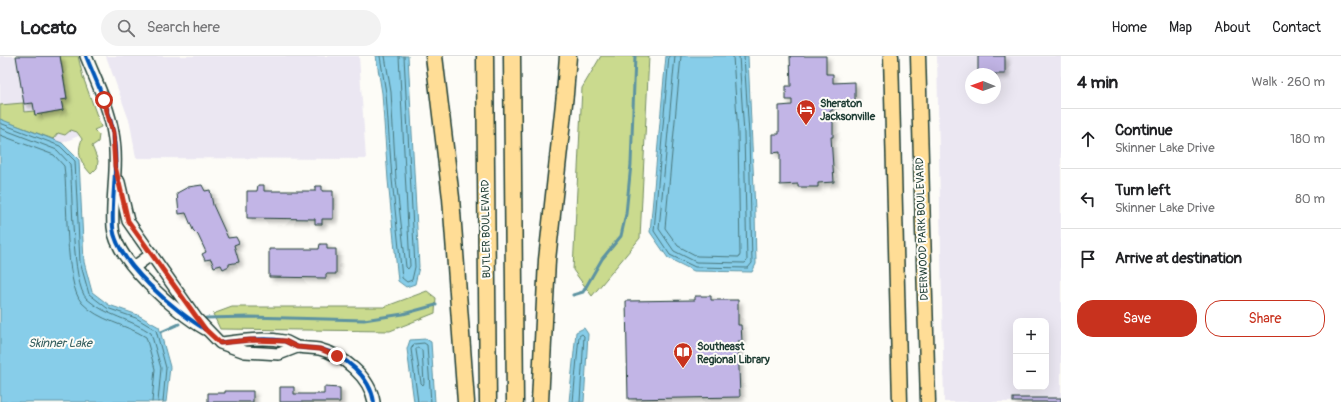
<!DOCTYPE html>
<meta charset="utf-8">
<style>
:root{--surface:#fff;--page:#f2f2f2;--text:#202124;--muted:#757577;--line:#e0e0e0;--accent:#c8321e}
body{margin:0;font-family:Pangolin,sans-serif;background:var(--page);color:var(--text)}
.controls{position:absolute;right:12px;bottom:12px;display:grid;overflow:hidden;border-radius:8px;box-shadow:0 4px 16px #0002}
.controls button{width:36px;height:36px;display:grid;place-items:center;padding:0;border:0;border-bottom:1px solid var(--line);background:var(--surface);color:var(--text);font:20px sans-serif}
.compass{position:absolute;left:965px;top:12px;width:36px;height:36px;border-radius:50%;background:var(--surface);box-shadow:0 4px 16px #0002;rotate:271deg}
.stop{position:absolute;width:12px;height:12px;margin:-9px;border:3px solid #c8321e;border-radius:50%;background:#fff}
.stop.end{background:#c8321e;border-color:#fff;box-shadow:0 1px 4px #0008}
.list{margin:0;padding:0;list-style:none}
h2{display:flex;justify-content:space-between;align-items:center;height:52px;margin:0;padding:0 16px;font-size:17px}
h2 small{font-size:13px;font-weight:400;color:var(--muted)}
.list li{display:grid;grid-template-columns:26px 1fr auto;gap:12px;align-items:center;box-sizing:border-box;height:60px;padding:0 16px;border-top:1px solid var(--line)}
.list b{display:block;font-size:15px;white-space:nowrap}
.list p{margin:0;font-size:13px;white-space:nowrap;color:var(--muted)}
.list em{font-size:13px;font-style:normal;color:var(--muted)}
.actions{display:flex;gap:8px;padding:12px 16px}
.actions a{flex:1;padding:9px 0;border:1px solid var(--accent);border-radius:16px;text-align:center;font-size:14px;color:var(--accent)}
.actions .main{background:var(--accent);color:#fff}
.icon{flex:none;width:22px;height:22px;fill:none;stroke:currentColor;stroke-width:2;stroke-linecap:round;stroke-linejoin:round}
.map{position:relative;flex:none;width:1061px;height:346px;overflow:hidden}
header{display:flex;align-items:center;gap:24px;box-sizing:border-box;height:56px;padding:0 20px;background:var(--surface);border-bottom:1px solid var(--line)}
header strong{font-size:19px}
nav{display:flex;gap:22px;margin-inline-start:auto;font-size:14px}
.search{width:280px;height:36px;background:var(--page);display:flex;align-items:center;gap:10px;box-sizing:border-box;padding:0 14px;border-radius:22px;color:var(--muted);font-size:15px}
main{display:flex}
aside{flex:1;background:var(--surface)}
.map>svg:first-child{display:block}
.built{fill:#ebe7f2;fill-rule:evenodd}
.green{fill:#cada8e;stroke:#748c61}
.water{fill:#87cde9;stroke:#5d93a1}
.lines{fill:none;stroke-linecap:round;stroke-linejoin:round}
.shore{stroke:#49777c;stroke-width:1}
.stream{stroke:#5d93a1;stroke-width:3}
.building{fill:#c2b5e6;stroke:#1f3d34;filter:url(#shadow)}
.minor-casing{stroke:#1f3d34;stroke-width:14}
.major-casing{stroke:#1f3d34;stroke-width:17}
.highway-casing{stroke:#1f3d34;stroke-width:19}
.minor{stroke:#fdfcf7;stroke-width:11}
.major{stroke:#ffdd96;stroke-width:14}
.highway{stroke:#ffdd96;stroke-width:16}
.cycleway-casing{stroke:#fdfcf7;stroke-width:6}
.cycleway{stroke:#0057b8;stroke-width:4}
.route{stroke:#c8321e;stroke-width:5}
.labels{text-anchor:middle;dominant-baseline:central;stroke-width:4;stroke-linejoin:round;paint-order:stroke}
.poi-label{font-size:11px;font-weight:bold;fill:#1f3d34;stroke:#fdfcf7;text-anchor:start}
.street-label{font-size:11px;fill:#1f3d34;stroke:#fdfcf7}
.water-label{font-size:12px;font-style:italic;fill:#396161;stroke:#fdfcf7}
</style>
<header>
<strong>Locato</strong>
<div class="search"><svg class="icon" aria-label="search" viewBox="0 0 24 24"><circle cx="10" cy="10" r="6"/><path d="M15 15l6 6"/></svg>Search here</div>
<nav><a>Home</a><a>Map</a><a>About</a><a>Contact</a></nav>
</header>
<main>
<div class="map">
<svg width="1061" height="346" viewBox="0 0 1061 346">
<defs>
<filter id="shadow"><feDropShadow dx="3.5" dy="3.5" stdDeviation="2" flood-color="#0004"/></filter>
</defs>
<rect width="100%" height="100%" fill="#fdfcf7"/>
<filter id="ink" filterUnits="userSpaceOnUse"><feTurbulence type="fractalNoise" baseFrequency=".025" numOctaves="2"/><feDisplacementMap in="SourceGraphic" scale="8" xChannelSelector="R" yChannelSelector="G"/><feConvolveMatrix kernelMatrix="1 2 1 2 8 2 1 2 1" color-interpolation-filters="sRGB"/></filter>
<g filter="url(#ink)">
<g class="built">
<path d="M 0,0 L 69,0 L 83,78 L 62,87 L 0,63 Z"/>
<path d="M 106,0 L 359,0 L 366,103 L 136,102 L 130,67 Z"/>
<path d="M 937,0 L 1061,0 L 1061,346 L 944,346 ZM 971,18 L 995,18 L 995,42 L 971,42 ZM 1016,265 L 1046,265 L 1046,331 L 1016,331 Z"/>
</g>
<g class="green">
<path d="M 60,0 L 78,0 L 83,21 L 101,71 L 94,74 L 99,79 L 98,86 L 92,90 L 98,105 L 97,112 L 91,118 C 81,107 76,98 82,83 L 77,76 L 71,74 L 65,79 L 58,77 L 53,83 L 13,68 L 0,65 L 0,49 L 23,47 L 24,56 L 34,55 L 35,59 L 63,54 L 61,44 L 67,42 Z"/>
<path d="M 601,0 L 649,0 L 640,182 L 592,240 L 573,214 L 582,32 Z"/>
<path d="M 427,235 L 436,242 L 435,257 L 390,275 L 220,273 L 213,258 L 232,251 L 384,251 Z"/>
</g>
<g class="water">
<path d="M 376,0 L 408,0 L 419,211 L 415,228 L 406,231 L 398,225 L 388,124 L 382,37 Z"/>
<path d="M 666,0 L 748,0 L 755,155 L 756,208 L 752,216 L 694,215 L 668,202 L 650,176 Z"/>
<path d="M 0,63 L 62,87 L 79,104 L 84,206 L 92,236 L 109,249 L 138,259 L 159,271 L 170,311 L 166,346 L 0,346 Z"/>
<path d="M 584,272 L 588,278 L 584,346 L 569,346 L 576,276 Z"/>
<path d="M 426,283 L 431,286 L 435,346 L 414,346 L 407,293 L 410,284 Z"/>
</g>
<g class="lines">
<g class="shore">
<path d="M 380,0 L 386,37 L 392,123 L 402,222 L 407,226 L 412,224 L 415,211 L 404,0"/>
<path d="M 385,0 L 391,36 L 396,123 L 406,211 L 408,213 L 410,210 L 399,0"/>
<path d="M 669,0 L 654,175 L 670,199 L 695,211 L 748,212 L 752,207 L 749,78 L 744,0"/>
<path d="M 675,0 L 659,173 L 674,195 L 696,206 L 745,207 L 747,205 L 744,78 L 739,0"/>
<path d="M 681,0 L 665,172 L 678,190 L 697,200 L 739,201 L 740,199 L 738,78 L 733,0"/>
<path d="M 0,67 L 60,90 L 75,105 L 80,206 L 89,238 L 107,252 L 136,262 L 156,274 L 166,312 L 163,346"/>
<path d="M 0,72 L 57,94 L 70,108 C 73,133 71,229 87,243 C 106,260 131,263 151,277 L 161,312 L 158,346"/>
<path d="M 0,79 L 54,99 L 64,110 C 68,138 64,228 82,247 C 99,265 125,268 146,281 L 155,313 L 152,346"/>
<path d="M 418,292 L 422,294 L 424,327 L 423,329 L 421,327 L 416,294 Z"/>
<path d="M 418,346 L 411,293 L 414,288 L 424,287 L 427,289 L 431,346"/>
<path d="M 573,346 L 579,280 L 582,278 L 584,280 L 580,346"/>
</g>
<g class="stream">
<path d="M 573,239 L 583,236 L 602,203 L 621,180 L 626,158 L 631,108 L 635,0"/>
<path d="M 206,262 L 249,261 L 364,264 L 403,258 L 436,249"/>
<path d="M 161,276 L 179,268"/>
</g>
</g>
<g class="building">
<path d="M 16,0 L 60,0 L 67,43 L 61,44 L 63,54 L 35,59 L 33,47 L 24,48 Z"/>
<path d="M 790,0 L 826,0 L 826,18 L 833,18 L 833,27 L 855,26 L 855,46 L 833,47 L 833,54 L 830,55 L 830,62 L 833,62 L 833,81 L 831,81 L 834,126 L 818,127 L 818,131 L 798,131 L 798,128 L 780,129 L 780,96 L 773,97 L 773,78 L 779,78 L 779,50 L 792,49 L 792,44 L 786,44 L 786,30 L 791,30 Z"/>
<rect x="978" y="0" width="27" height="18"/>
<path d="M 202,129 L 205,135 L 210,134 L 213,149 L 228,182 L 236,181 L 239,187 L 234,189 L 239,206 L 229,208 L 229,210 L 223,213 L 221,209 L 214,211 L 211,203 L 205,204 L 202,198 L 206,196 L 198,179 L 193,174 L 186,157 L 179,158 L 177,137 L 188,131 Z"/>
<path d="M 258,129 L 264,129 L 264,135 L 315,135 L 315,130 L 322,130 L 322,135 L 333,135 L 333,163 L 322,163 L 322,168 L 315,168 L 315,163 L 247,162 L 247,135 L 257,135 Z"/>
<path d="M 320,188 L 327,188 L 327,193 L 336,193 L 336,218 L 326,218 L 326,222 L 269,221 L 269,193 L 319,193 Z"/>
<path d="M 695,240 L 711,240 L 711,244 L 738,244 L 738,269 L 741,269 L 742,285 L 738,285 L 740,341 L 628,343 L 626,245 L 695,244 Z"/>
<path d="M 280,331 L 294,331 L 294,338 L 324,338 L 324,331 L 340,332 L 340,346 L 280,346 Z"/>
<path d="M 225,335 L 253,335 L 253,346 L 208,346 L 208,337 L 225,337 Z"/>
<rect x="1013" y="342" width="48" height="4"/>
</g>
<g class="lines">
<g class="minor-casing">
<g id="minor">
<path d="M 86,0 C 96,25 109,51 113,77 C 119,109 111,140 113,171 C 115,205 177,257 205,273"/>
<path d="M 119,126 L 128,165 L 196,262 L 220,287 L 245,296 L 263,297 L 279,298 L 297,291"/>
<path d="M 134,211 L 152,198"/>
<path d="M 222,287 C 242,284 264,281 284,285 C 289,286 293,290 298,291 C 305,292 312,292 319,293 C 343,299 370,321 374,346"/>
</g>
</g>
<g class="major-casing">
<g id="major">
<path d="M 891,0 L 900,346"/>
<path d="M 918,0 L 928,346"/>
</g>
</g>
<g class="highway-casing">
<g id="highway">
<path d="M 434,0 L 451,142 L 466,346"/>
<path d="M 485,0 L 488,346"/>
<path d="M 512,0 L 515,346"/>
<path d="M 540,346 L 547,204 L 565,38 L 568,0"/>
</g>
</g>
<use href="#minor" class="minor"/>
<use href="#major" class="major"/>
<use href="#highway" class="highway"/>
<g class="cycleway-casing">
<g id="cycleway">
<path d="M 86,0 C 96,25 109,51 113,77 C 119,109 111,140 113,171 C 115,205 177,257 205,273"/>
<path d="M 220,287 C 240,285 264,281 284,285 C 289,286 293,290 298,291 C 305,292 313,292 320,293 C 344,299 370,320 374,346"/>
</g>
</g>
<use href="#cycleway" class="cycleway"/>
</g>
</g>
<g class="lines" filter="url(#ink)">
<path class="route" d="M 104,44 L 113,77 L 115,110 L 128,165 L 205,273 L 220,287 L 250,284 L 285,285 L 297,291 L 320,293 L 337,300"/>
</g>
<defs>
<g id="hotel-pin" transform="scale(1)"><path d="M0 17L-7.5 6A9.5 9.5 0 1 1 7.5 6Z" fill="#c8321e" stroke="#fdfcf7"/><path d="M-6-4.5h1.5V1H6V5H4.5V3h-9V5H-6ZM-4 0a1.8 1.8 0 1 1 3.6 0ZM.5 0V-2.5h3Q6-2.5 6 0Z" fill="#fff"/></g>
<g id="library-pin" transform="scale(1)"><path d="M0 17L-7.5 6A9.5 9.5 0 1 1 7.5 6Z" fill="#c8321e" stroke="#fdfcf7"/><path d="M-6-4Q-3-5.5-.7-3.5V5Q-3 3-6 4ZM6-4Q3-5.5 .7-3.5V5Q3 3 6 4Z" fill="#fff"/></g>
</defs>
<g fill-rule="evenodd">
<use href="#hotel-pin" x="806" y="53"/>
<use href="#library-pin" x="683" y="296"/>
</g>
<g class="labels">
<g class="poi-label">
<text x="820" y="47">Sheraton<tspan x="820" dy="13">Jacksonville</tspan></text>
<text x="697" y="290">Southeast<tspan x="697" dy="13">Regional Library</tspan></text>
</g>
<g class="street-label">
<text transform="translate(486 173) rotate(-91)">BUTLER BOULEVARD</text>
<text transform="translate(922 173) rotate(-92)">DEERWOOD PARK BOULEVARD</text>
</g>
<g class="water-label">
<text x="60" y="287">Skinner Lake</text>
</g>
</g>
</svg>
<div class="controls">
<button>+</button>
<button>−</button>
</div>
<svg class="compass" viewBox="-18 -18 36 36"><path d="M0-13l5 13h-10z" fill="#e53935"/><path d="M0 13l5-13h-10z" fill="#757577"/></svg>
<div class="stop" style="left:104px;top:44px"></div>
<div class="stop end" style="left:337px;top:300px"></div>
</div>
<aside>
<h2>4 min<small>Walk · 260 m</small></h2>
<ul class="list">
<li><svg class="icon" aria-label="ahead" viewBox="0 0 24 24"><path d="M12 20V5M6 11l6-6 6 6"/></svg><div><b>Continue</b><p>Skinner Lake Drive</p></div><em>180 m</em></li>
<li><svg class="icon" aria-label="left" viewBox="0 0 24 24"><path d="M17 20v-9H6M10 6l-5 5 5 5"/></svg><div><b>Turn left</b><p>Skinner Lake Drive</p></div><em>80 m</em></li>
<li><svg class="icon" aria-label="arrive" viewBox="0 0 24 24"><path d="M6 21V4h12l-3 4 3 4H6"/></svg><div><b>Arrive at destination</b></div></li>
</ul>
<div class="actions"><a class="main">Save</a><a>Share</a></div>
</aside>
</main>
